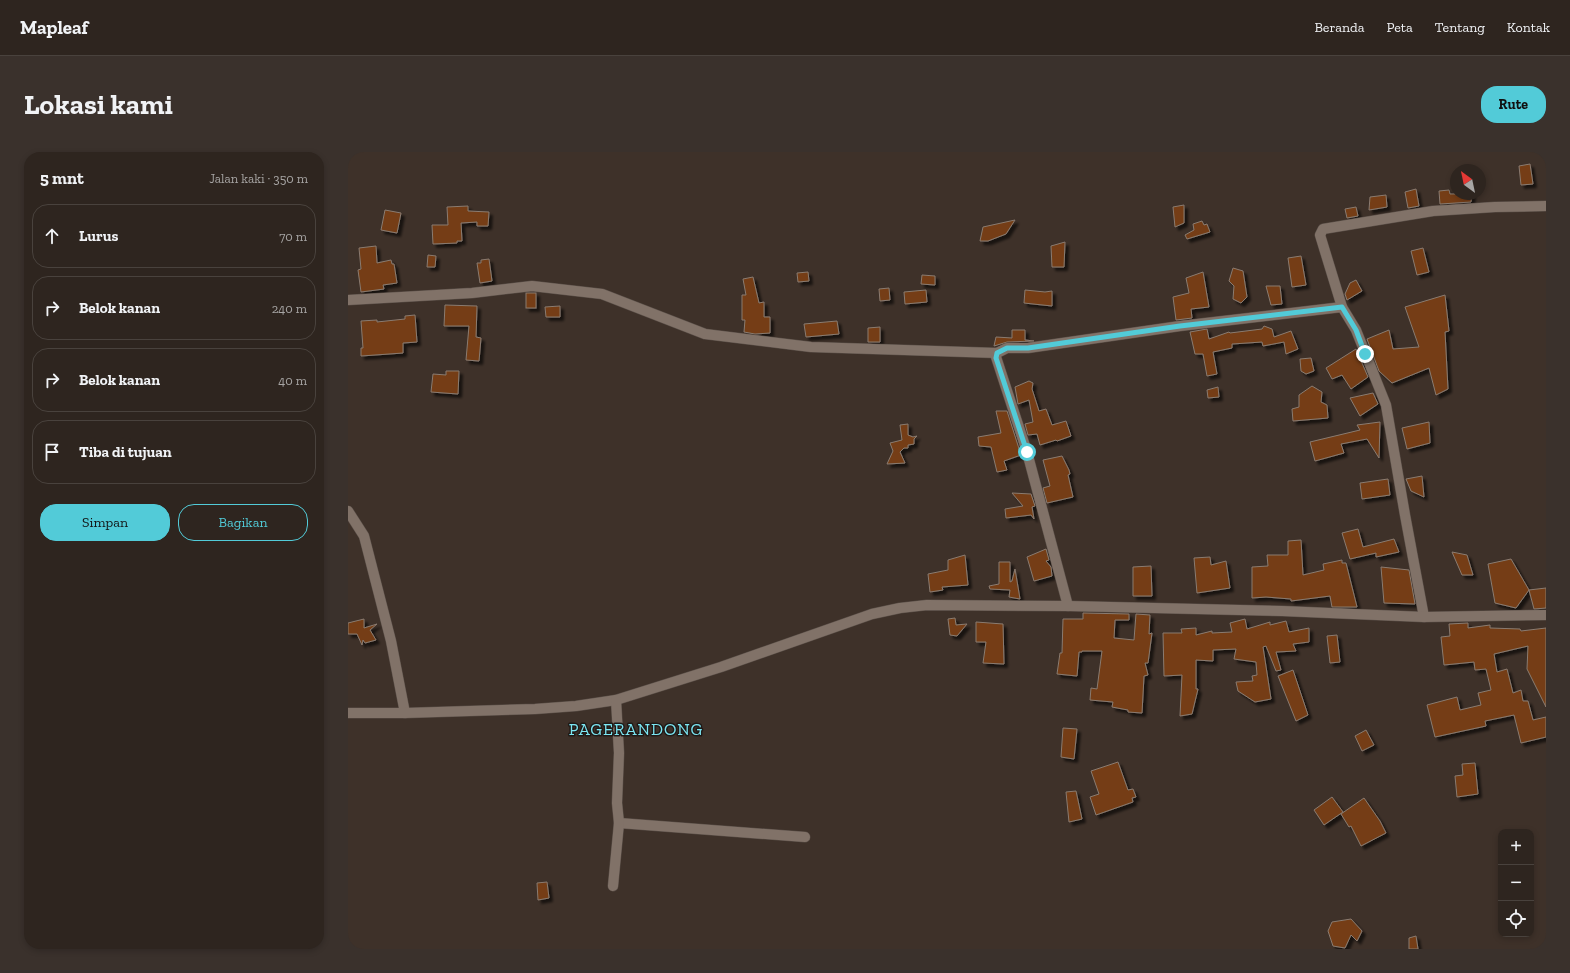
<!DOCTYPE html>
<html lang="id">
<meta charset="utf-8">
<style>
:root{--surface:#2e251f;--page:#3a312c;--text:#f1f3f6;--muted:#a7a5a4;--line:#49423d;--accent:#52cbd8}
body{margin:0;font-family:"Zilla Slab",serif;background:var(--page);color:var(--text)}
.controls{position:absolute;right:12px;bottom:12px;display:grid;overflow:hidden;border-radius:8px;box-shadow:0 2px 6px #0003}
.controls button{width:36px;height:36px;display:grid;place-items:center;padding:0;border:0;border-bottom:1px solid var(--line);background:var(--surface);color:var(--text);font:20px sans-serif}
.compass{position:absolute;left:1102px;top:12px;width:36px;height:36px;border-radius:50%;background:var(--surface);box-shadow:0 2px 6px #0003;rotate:327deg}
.stop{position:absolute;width:12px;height:12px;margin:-9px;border:3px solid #52cbd8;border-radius:50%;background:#fff}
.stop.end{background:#52cbd8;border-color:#fff;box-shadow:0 1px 4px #0008}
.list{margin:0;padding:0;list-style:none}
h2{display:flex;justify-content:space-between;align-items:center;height:52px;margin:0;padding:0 16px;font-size:17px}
h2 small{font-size:13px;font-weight:400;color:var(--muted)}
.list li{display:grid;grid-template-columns:26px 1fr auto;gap:12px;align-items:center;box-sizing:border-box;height:64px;margin:0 8px 8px;padding:0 8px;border:1px solid var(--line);border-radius:16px}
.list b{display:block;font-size:15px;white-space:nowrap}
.list em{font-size:13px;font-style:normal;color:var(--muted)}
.actions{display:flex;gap:8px;padding:12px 16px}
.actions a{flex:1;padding:9px 0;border:1px solid var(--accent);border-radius:16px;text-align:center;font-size:14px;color:var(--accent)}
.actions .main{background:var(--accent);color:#111}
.icon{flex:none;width:22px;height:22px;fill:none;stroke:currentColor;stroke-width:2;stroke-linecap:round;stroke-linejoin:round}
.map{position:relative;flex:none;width:1198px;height:797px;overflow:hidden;border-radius:16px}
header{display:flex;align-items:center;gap:24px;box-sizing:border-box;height:56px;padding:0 20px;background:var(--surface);border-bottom:1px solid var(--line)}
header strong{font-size:19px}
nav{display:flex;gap:22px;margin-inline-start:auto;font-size:14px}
.intro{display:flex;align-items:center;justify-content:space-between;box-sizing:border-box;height:96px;padding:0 24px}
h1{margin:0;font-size:28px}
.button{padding:10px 18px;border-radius:16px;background:var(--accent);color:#111;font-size:14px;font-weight:700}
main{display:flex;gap:24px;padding:0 24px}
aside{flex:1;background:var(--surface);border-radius:16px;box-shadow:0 2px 6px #0003}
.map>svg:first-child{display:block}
.building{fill:#743e13;stroke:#8a7b71;filter:url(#shadow)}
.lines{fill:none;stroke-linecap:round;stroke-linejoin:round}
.minor-casing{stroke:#5a4f48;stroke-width:11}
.minor{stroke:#817268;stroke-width:10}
.route{stroke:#52cbd8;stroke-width:5}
.labels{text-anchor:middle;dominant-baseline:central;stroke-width:3;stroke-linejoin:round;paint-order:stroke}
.quarter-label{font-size:17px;letter-spacing:1px;fill:#7ce7f3;stroke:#201a17}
</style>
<header>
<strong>Mapleaf</strong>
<nav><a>Beranda</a><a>Peta</a><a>Tentang</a><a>Kontak</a></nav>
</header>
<div class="intro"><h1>Lokasi kami</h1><a class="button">Rute</a></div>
<main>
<aside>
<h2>5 mnt<small>Jalan kaki · 350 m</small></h2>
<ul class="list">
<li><svg class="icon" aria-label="ahead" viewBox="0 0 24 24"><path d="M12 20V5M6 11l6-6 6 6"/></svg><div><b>Lurus</b></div><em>70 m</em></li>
<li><svg class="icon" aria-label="right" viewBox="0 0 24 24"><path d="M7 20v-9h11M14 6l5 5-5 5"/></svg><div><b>Belok kanan</b></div><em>240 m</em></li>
<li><svg class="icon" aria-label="right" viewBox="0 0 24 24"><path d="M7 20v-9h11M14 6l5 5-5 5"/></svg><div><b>Belok kanan</b></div><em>40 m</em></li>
<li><svg class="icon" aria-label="arrive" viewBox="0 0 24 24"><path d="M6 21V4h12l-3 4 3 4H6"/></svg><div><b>Tiba di tujuan</b></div></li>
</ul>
<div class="actions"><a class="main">Simpan</a><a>Bagikan</a></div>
</aside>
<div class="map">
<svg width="1198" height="797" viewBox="0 0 1198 797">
<defs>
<filter id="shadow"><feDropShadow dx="3.5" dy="3.5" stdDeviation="1" flood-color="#0009"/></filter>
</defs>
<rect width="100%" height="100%" fill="#3e3129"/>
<g class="building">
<path d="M 1182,12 L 1185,32 L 1173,33 L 1171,14 Z"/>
<path d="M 1068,37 L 1071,54 L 1060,56 L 1057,40 Z"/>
<path d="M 1101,38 L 1102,42 L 1124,42 L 1123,50 L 1092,52 L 1091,39 Z"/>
<path d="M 1038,43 L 1039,55 L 1021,58 L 1022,45 Z"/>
<path d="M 836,53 L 836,71 L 827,75 L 825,55 Z"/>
<path d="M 120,54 L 120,59 L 141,60 L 140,74 L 129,74 L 129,70 L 113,71 L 114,89 L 109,89 L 109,91 L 85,92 L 84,73 L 100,73 L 99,55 Z"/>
<path d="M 1008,55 L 1010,64 L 999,66 L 997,57 Z"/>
<path d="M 37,58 L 53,61 L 49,81 L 33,78 Z"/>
<path d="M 667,68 L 658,82 L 640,89 L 632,89 L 635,75 Z"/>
<path d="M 854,69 L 856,73 L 859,72 L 862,80 L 839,87 L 837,83 L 846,78 L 845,72 Z"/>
<path d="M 717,90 L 716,115 L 704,115 L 703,94 Z"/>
<path d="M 28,94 L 29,111 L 43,108 L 44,112 L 46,112 L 49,131 L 35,133 L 36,137 L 13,140 L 10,118 L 13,117 L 11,96 Z"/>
<path d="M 1075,96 L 1081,120 L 1069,123 L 1063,99 Z"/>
<path d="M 80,103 L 88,104 L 87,115 L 79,115 Z"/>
<path d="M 953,104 L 958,133 L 944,135 L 940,106 Z"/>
<path d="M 141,107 L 144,129 L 132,131 L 129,111 L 133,111 L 133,108 Z"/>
<path d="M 885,116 L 895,119 L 899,145 L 893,151 L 885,147 L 886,134 L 881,129 Z"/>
<path d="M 460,120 L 461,129 L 450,130 L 449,121 Z"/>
<path d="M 855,120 L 861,155 L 843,157 L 844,166 L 828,168 L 825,145 L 841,141 L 838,126 Z"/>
<path d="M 574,123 L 587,124 L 587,133 L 573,132 Z"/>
<path d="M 405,125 L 411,151 L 416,150 L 416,165 L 422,165 L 422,181 L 407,182 L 396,180 L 397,168 L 394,168 L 394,143 L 398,143 L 395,127 Z"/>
<path d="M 1008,128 L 1014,139 L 999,148 L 997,142 L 1002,131 Z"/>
<path d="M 918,134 L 932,134 L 934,152 L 923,153 Z"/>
<path d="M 541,136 L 542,148 L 532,149 L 531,137 Z"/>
<path d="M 578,138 L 579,150 L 557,152 L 556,140 Z"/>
<path d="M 677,138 L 697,140 L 704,139 L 704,154 L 676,151 Z"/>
<rect x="178" y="141" width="10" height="15"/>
<path d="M 1097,143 L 1101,179 L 1097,180 L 1100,237 L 1088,243 L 1081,216 L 1044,231 L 1031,219 L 1019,187 L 1041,178 L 1045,197 L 1071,195 L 1057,155 Z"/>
<path d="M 97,153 L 129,154 L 128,185 L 133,186 L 131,209 L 118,208 L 121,174 L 96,174 Z"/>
<path d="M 212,154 L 212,165 L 198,165 L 197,155 Z"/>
<path d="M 67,163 L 69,190 L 55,191 L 55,201 L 13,204 L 13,196 L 15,196 L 13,169 L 29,168 L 29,170 L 57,167 L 57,164 Z"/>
<path d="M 489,169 L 491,182 L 458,185 L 456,172 Z"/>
<path d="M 916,174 L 924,177 L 926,185 L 943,179 L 950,197 L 938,202 L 936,190 L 915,194 L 914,190 L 884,192 L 884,196 L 865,200 L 869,222 L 859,224 L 855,202 L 847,202 L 842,180 L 859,177 L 861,187 L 881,180 L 882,181 L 914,177 Z"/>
<path d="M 532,175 L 532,190 L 520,190 L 520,176 Z"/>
<path d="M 664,178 L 677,178 L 677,188 L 686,189 L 659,190 L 646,194 L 648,185 L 664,186 Z"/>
<path d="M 1008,197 L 1020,225 L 1003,237 L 994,223 L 984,227 L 978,216 Z"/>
<path d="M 963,206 L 966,219 L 958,222 L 953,219 L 952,207 Z"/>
<path d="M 98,219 L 111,219 L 110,242 L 83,240 L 85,222 L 98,223 Z"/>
<path d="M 681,229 L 685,231 L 684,237 L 691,259 L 698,257 L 704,273 L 718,269 L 723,284 L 709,289 L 708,288 L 692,293 L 689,282 L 680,283 L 677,272 L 685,270 L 681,248 L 670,252 L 667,235 Z"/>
<path d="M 964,234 L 974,240 L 973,250 L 979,253 L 980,266 L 945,269 L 944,257 L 951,255 L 951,243 Z"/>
<path d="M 870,235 L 871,245 L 860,246 L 859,238 Z"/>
<path d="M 1025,241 L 1030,252 L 1012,264 L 1002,246 Z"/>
<path d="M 648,259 L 659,259 L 673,303 L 656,309 L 659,318 L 649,320 L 643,295 L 631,294 L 630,285 L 653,281 Z"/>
<path d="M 1032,270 L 1031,306 L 1019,287 L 993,292 L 996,301 L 967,309 L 962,290 L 1012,278 L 1009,273 Z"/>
<path d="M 1081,270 L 1082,291 L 1059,297 L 1054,276 Z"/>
<path d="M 560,272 L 560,283 L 565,285 L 569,284 L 566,287 L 566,292 L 560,293 L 560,296 L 556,296 L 552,300 L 557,311 L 539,312 L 545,299 L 542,291 L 554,288 L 552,273 Z"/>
<path d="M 714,304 L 721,318 L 722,322 L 720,323 L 725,345 L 699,351 L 695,336 L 702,334 L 695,308 Z"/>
<path d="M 1074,324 L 1076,345 L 1063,339 L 1058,327 Z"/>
<path d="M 1040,327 L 1042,343 L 1014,347 L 1012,331 Z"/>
<path d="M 664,341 L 683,342 L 687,354 L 684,355 L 686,367 L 683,363 L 658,366 L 657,357 L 675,354 Z"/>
<path d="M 1010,377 L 1015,395 L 1046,387 L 1051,400 L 1028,405 L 1028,401 L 1002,407 L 994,381 Z"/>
<path d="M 953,388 L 955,423 L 976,418 L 975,412 L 994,408 L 994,411 L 998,411 L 1009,455 L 984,455 L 982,444 L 943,449 L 943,447 L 918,445 L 904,446 L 904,415 L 920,414 L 919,403 L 940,403 L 940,389 Z"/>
<path d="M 698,397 L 701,408 L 698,409 L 703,415 L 704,424 L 686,429 L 679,405 Z"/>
<path d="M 1104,400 L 1119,403 L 1125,423 L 1114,423 Z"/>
<path d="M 617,403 L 620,433 L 594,435 L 595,438 L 582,440 L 580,422 L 600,418 L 600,408 Z"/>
<path d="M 862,405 L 863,413 L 878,409 L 882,436 L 849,441 L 846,406 Z"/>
<path d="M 1163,407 L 1181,438 L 1168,456 L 1147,451 L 1140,412 Z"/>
<path d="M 651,410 L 662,410 L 662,430 L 664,429 L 667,417 L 672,447 L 661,445 L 662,438 L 642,437 L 641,434 L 651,432 Z"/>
<path d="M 803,414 L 804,444 L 785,444 L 785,415 Z"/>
<path d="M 1033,415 L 1061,418 L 1067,452 L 1036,451 Z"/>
<path d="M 1198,436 L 1198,456 L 1186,457 L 1181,438 Z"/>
<path d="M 735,461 L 781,462 L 781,468 L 767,468 L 766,486 L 786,488 L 788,462 L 802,463 L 801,482 L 804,481 L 800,511 L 797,511 L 800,523 L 796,524 L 794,561 L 780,560 L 780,558 L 764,555 L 765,550 L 742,548 L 743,536 L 749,537 L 754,499 L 734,499 L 734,500 L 731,500 L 729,524 L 709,522 L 712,501 L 714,501 L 715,467 L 735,467 Z"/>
<path d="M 607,466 L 608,473 L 619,472 L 609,484 L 602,483 L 600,467 Z"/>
<path d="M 16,467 L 16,476 L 29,472 L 22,478 L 28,488 L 17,491 L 15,488 L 14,493 L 9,482 L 0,482 L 0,471 Z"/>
<path d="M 897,467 L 899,477 L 922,470 L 922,473 L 938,469 L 941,480 L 961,476 L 961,490 L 945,492 L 948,499 L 928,500 L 933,518 L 928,519 L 918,494 L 915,495 L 923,547 L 907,550 L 890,539 L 888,530 L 905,529 L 904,524 L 909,523 L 908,510 L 886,507 L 888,497 L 865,498 L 865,509 L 848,508 L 848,537 L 850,537 L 844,562 L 832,564 L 834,523 L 816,524 L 815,481 L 834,481 L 833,477 L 848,476 L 848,483 L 864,479 L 864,481 L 884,480 L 882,471 Z"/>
<path d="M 628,470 L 655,472 L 656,512 L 635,511 L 638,490 L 628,490 Z"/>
<path d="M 1120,471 L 1120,476 L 1142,473 L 1142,476 L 1172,477 L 1173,479 L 1198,476 L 1198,555 L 1179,517 L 1180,494 L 1146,502 L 1149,520 L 1159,517 L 1165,541 L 1173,538 L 1175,549 L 1180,549 L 1185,568 L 1198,565 L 1198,585 L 1173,591 L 1166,563 L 1137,569 L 1138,574 L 1087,585 L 1079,553 L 1109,545 L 1112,558 L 1133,553 L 1130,541 L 1143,538 L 1138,517 L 1127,518 L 1126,510 L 1096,513 L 1093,485 L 1102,484 L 1101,472 Z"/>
<path d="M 989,483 L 992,510 L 982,511 L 979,484 Z"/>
<path d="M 945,518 L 960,563 L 948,569 L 930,524 Z"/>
<path d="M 715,576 L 729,577 L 726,607 L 713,605 Z"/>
<path d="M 1018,578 L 1026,593 L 1014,599 L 1007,584 Z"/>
<path d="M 770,610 L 780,638 L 785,637 L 788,645 L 784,646 L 785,650 L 748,663 L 742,645 L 751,642 L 743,619 Z"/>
<path d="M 1127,611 L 1130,642 L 1109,645 L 1107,624 L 1115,623 L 1114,612 Z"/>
<path d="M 728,639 L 734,667 L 721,670 L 718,640 Z"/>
<path d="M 984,645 L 995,660 L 976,673 L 966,658 Z"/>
<path d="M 1016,646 L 1032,669 L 1038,681 L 1013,694 L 1003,674 L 1001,675 L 993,662 Z"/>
<path d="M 199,730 L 201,746 L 190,748 L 189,731 Z"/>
<path d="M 1003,767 L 1014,779 L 1009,789 L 1003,783 L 997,796 L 985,794 L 980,779 L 984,770 Z"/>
<path d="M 1068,784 L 1070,797 L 1061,797 L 1061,786 Z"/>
</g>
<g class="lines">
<g class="minor-casing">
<g id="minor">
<path d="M 0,148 L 124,141 L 184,134 L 254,142 L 357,182 L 463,195 L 649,201"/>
<path d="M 994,155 L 972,83 L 975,77 L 1085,59 L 1147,55 L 1198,54"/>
<path d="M 0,359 L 16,384 L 43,489 L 57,561"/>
<path d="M 720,454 L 679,300 L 648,205 L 649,201 L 659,196 L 680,196 L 832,174 L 994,155 L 1008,178 L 1038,253 L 1057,363 L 1076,465"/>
<path d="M 0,561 L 57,561 L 187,557 L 228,554 L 268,548 L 373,515 L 524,462 L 552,456 L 579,453 L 720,454 L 934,459 L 1076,465 L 1198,463"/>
<path d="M 271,671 L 457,685"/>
<path d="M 265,734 L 271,671 L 269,651 L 271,601 L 268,548"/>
</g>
</g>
<use href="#minor" class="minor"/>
</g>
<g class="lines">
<path class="route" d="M 679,300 L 648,206 L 649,201 L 659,196 L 680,196 L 832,174 L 994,155 L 1008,178 L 1017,202"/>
</g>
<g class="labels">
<g class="quarter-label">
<text x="288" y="577">PAGERANDONG</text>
</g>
</g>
</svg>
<div class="controls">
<button>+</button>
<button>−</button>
<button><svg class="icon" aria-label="locate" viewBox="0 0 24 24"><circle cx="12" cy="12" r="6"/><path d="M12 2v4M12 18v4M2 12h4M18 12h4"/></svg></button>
</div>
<svg class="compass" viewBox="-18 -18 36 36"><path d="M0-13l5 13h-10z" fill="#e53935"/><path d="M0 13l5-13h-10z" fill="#a7a5a4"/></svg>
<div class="stop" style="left:679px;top:300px"></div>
<div class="stop end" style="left:1017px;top:202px"></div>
</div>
</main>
